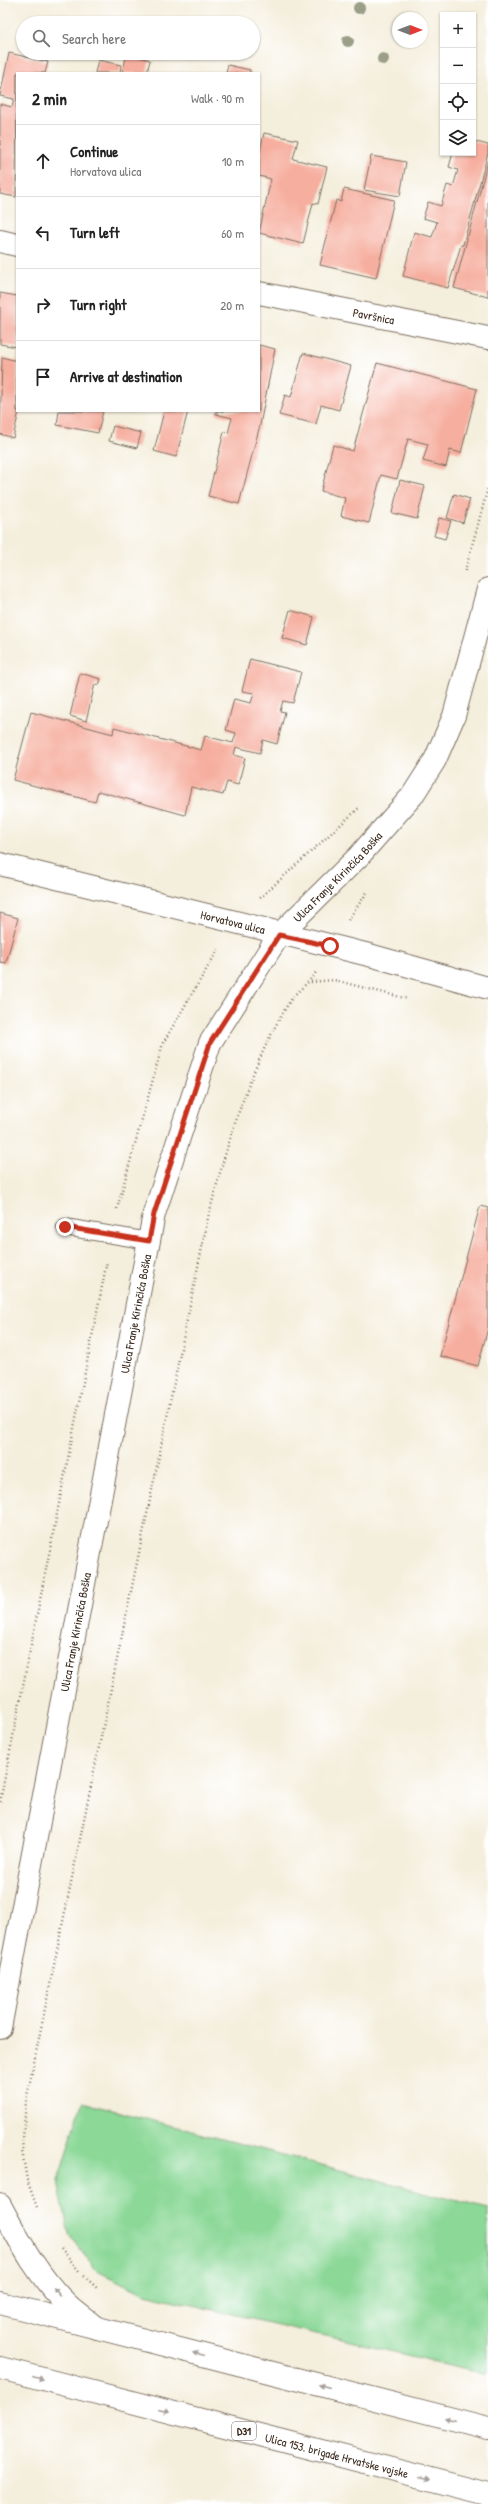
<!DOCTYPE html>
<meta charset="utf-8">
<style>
:root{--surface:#fff;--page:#f6f6f6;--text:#222;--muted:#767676;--line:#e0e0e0}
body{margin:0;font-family:"Patrick Hand",sans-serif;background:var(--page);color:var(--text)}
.controls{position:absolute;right:12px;top:12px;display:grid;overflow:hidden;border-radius:0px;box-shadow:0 1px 3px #0004}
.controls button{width:36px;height:36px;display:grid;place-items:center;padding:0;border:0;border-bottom:1px solid var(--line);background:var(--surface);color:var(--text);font:20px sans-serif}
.compass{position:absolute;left:392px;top:12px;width:36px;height:36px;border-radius:50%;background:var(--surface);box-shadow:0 1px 3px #0004;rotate:90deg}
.stop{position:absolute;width:12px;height:12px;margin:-9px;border:3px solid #c8321e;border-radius:50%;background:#fff}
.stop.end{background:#c8321e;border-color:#fff;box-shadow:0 1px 4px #0008}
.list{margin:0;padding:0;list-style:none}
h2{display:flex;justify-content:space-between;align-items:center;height:52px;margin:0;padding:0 16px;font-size:17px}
h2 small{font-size:13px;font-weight:400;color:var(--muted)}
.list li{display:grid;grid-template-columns:26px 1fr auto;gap:12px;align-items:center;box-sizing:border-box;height:72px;padding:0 16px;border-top:1px solid var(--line)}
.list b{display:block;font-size:15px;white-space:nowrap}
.list p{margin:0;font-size:13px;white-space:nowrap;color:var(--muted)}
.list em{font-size:13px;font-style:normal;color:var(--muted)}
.icon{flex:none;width:22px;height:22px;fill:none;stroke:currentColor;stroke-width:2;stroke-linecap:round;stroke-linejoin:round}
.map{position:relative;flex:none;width:488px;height:2504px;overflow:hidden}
.search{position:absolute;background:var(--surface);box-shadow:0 1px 3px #0004;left:16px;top:16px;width:244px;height:44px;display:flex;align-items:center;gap:10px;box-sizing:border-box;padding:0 14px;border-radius:22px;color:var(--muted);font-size:15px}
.panel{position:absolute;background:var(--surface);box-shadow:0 1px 3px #0004;left:16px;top:72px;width:244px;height:340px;border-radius:0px}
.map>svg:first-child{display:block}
.green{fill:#8bd897;stroke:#63815a}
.building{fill:#f6ae9f}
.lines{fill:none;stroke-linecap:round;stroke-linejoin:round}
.lane-casing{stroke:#7c6f60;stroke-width:18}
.street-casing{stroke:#7c6f60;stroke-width:24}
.primary-casing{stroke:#7c6f60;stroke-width:24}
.path{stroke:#7c6f60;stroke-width:2.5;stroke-dasharray:1 3;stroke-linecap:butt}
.lane{stroke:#fff;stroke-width:16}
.street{stroke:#fff;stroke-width:22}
.primary{stroke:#fff;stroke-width:22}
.tree{fill:#9b9f87}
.oneway{fill:#a79f9a}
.route{stroke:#c8321e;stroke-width:5}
.labels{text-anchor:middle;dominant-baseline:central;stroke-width:3;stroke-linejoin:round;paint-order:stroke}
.shield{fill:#fff;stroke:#766a62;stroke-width:1}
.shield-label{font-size:11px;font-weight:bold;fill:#3b2a1e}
.street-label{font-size:12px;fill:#3b2a1e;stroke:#fff}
</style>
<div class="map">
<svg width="488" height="2504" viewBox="0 0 488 2504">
<rect width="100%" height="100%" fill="#fff"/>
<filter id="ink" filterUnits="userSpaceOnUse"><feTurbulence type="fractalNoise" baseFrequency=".025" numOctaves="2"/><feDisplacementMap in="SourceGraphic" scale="8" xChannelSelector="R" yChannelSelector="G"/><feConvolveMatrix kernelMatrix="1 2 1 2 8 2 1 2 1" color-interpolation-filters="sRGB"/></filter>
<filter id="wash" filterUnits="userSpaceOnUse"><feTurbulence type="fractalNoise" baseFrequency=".012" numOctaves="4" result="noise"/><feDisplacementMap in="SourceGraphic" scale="16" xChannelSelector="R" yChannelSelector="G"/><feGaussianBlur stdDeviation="0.9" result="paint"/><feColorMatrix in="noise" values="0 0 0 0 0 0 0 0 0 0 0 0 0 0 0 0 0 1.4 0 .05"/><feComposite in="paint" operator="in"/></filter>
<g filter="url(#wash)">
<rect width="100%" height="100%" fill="#f4eedc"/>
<path class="green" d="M 82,2102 L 488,2209 L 488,2374 L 145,2294 L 97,2271 L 69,2234 L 58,2181 Z"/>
<g id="blocks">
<g class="building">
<path d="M 9,53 L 48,62 L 45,73 L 17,73 L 16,197 L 0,194 L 0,104 L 12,107 L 14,99 L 0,96 Z"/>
<path d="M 127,54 L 150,60 L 147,73 L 122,73 Z"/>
<path d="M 98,60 L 121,65 L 120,73 L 95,73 Z"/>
<path d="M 228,65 L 250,70 L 250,73 L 226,73 Z"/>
<path d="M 264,133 L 298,140 L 293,159 L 327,167 L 318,204 L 313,203 L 303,244 L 259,233 L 271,179 L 259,176 L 259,156 Z"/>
<path d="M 473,141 L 488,145 L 488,153 L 463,245 L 461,245 L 448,288 L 403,276 L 414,232 L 432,237 L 437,222 L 423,218 L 428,202 L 441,206 L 447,185 L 453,187 L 458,170 L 449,167 L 453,153 L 473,153 Z"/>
<path d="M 371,156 L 406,162 L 400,196 L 364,190 Z"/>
<path d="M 488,161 L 488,297 L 454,288 Z"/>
<path d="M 344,189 L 394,200 L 376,278 L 320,265 L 336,200 L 341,202 Z"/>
<path d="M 0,293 L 17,296 L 17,347 L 0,344 Z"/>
<path d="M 259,345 L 275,349 L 260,425 L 239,504 L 208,496 L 224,432 L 228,433 L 232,418 L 216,414 L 216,411 L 259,411 Z"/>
<path d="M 303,353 L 351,366 L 339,410 L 321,405 L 316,424 L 279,415 L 285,395 L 291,397 Z"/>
<path d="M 2,357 L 17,361 L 17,411 L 19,411 L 13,438 L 0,434 Z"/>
<path d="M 377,363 L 477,389 L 461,453 L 450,450 L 446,467 L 423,461 L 428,444 L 408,439 L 397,479 L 381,475 L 369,523 L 341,516 L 345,498 L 321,491 L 333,445 L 353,451 Z"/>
<path d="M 59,411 L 103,411 L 98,433 L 57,425 Z"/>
<path d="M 164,411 L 188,411 L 176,457 L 154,451 Z"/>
<path d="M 113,426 L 141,433 L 137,448 L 109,441 Z"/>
<path d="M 400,480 L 425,486 L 417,519 L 392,513 Z"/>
<path d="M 454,494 L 470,499 L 463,523 L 447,518 Z"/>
<path d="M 439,518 L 451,521 L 445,539 L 434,536 Z"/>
<path d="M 290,610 L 314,617 L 307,645 L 282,638 Z"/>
<path d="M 250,659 L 301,672 L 293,703 L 283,701 L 280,711 L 285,712 L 277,744 L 263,740 L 260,753 L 236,747 L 234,755 L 245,758 L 238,785 L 227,782 L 223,795 L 191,787 L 185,815 L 98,791 L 95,802 L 13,780 L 31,712 L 113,734 L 114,727 L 201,750 L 205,736 L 233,743 L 236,733 L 226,730 L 234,699 L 251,703 L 254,693 L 242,691 Z"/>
<path d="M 80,673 L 101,679 L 99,685 L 95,684 L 86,721 L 70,716 Z"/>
<path d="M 0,913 L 18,918 L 6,963 L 0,962 Z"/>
<path d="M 480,1206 L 488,1208 L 488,1328 L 478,1366 L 440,1356 Z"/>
</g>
</g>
</g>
<g filter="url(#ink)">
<use href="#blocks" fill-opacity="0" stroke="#7c6f60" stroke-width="1"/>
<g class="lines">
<g class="lane-casing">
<path id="lane" d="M 65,1227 L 149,1241"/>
</g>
<g class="street-casing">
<g id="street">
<path d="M 0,241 L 17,245"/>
<path id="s1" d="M 259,293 L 488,338"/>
<path id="s2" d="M 0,864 L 373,956 L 488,988"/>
<path id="s3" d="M 0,2028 L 154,1214 L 210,1043 L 279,935 L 359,856 L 412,796 L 435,760 L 454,716 L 488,589"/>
<path d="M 0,2205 C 19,2240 38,2277 67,2304 C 76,2313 87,2320 96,2328"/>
</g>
</g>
<g class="primary-casing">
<g id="primary">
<path d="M 0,2303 L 488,2428"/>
<path id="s4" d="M 0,2368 L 488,2494"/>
</g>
</g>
<g class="path">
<path d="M 465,571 L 488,488"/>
<path d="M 260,898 L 360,807"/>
<path d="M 348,920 L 368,891"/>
<path d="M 311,982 L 334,980 L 408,999"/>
<path d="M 117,1209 L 163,1043 L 219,948"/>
<path d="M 0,1802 L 107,1261"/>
<path d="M 37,2207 L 27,2180 L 22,2151 L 26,2101 L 208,1218 C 227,1144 249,1067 290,1001 C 297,990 309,984 316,972"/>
<path d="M 61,2248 L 79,2271"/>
<path d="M 84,2276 L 98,2289"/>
</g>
<use href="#lane" class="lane"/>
<use href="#street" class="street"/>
<use href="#primary" class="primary"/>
</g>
<g class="tree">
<circle cx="359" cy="8" r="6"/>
<circle cx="348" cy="41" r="6"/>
<circle cx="383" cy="59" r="6"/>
</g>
<defs><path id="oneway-solid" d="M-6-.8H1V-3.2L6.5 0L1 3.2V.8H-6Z"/></defs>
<g class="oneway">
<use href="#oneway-solid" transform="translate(57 2292) rotate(-130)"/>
<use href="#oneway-solid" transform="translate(198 2354) rotate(-166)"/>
<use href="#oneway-solid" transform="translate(38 2378) rotate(14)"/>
<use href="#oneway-solid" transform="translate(324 2386) rotate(-166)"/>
<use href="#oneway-solid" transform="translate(164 2410) rotate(15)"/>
<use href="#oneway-solid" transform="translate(450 2419) rotate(-166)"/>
<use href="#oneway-solid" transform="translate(425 2478) rotate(14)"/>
</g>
</g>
<g class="lines" filter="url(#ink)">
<path class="route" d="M 65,1227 L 149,1241 L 154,1214 L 210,1043 L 279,935 L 330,946"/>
</g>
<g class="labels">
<rect class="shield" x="232" y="2422" width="24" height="18" rx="3"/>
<g class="shield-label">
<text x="244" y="2431">D31</text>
</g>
<g class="street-label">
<text stroke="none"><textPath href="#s1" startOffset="117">Pavršnica</textPath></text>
<text stroke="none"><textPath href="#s3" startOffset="1219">Ulica Franje Kirinčića Boška</textPath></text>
<text stroke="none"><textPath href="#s2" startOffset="240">Horvatova ulica</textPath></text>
<text stroke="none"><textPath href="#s3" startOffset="727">Ulica Franje Kirinčića Boška</textPath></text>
<text stroke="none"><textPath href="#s3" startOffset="403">Ulica Franje Kirinčića Boška</textPath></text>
<text stroke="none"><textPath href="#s4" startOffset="348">Ulica 153. brigade Hrvatske vojske</textPath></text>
</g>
</g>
</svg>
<div class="controls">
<button>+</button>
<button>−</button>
<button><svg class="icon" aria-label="locate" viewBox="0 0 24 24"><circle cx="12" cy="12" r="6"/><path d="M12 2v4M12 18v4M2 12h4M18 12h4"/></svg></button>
<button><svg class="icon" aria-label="layers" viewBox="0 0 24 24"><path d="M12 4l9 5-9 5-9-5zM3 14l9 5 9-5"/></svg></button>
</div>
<svg class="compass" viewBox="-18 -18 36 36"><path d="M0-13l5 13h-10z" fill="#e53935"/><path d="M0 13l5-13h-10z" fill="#767676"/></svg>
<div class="stop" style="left:330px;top:946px"></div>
<div class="stop end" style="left:65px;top:1227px"></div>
<div class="search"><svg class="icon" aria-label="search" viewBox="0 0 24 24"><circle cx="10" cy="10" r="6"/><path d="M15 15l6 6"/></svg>Search here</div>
<section class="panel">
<h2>2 min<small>Walk · 90 m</small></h2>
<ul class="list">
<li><svg class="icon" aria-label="ahead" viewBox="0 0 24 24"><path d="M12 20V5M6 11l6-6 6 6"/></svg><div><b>Continue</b><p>Horvatova ulica</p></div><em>10 m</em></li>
<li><svg class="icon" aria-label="left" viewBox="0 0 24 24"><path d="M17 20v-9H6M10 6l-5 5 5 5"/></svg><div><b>Turn left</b></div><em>60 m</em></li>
<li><svg class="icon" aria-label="right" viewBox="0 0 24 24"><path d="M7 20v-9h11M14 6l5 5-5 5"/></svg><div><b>Turn right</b></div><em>20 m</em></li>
<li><svg class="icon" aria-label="arrive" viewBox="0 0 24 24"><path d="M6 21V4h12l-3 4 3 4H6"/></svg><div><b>Arrive at destination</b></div></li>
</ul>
</section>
</div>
